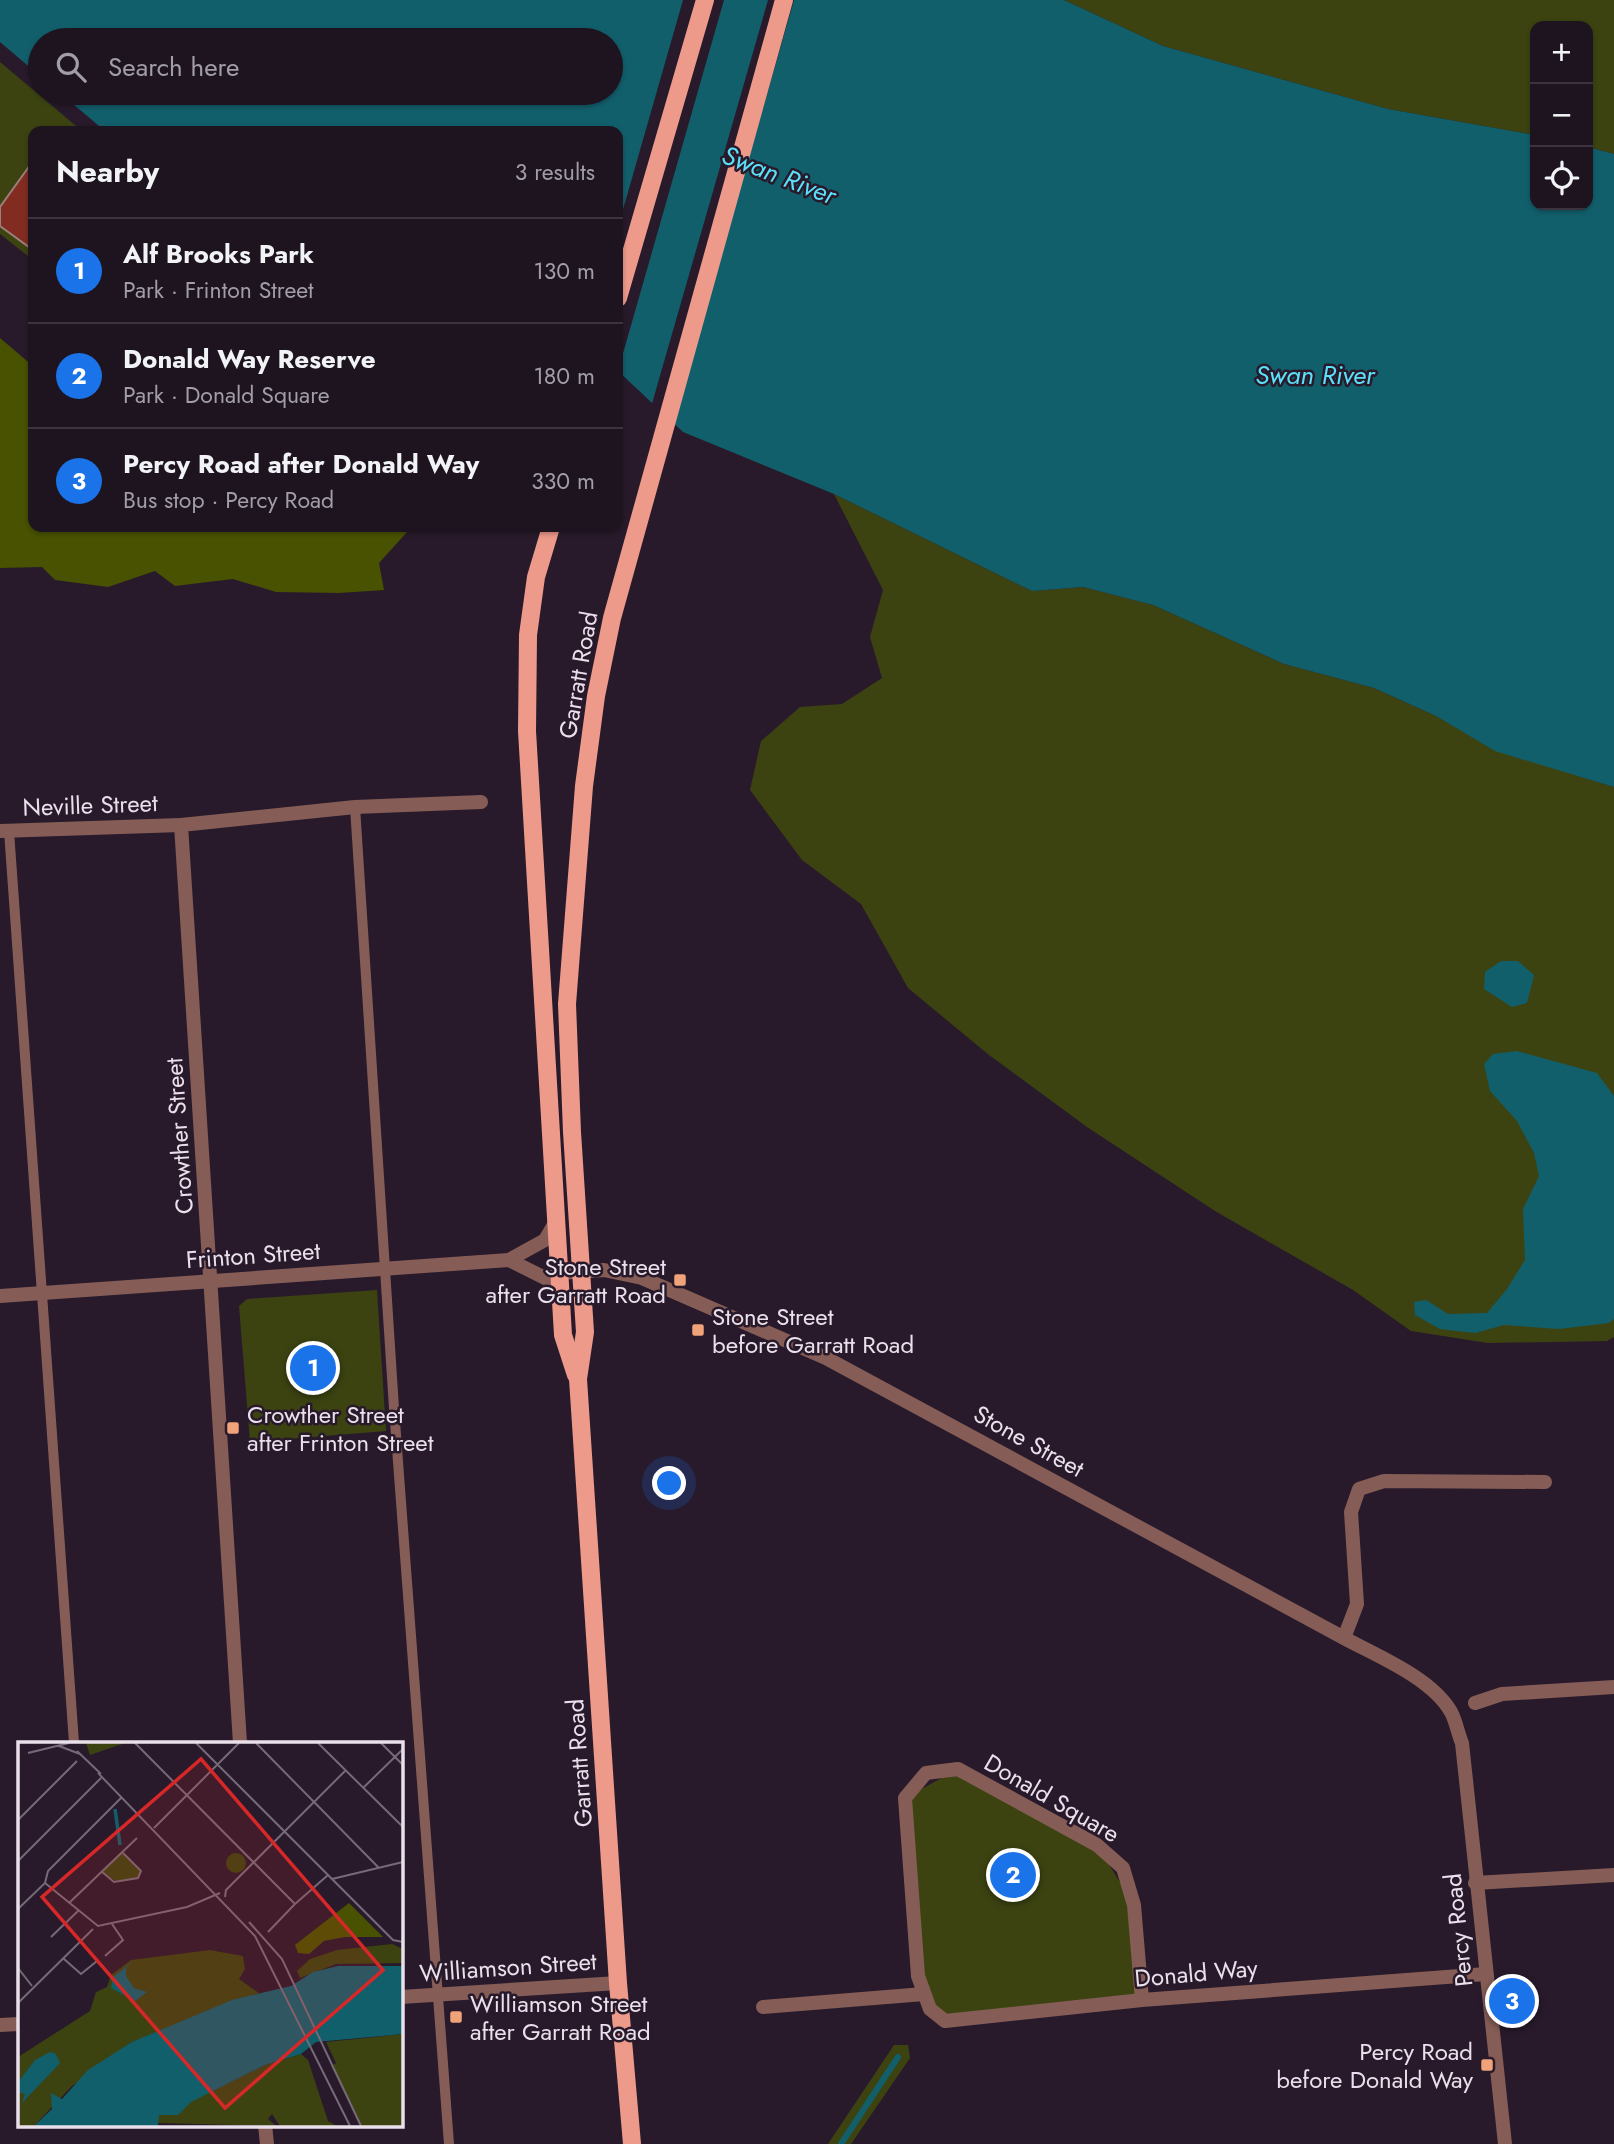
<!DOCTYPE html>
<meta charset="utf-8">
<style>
:root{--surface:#1e1420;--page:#261d29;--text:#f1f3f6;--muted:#a19ea5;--line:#3c333e;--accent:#1a73e8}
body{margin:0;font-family:Jost,sans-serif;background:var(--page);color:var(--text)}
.controls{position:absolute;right:21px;top:21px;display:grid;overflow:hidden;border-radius:14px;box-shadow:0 2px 5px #0004}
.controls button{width:63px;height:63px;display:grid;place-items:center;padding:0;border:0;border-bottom:2px solid var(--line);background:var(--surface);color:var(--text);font:35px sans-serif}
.you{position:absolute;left:670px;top:1484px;width:24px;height:24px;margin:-18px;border:5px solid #fff;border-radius:50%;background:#1a73e8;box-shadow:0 0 0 10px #1a73e833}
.badge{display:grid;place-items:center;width:46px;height:46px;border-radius:50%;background:var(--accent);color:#fff;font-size:23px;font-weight:700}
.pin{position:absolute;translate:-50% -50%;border:4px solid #fff;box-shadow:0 2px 7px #0006}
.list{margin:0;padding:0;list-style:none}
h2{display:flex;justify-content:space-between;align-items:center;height:91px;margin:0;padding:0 28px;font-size:30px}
h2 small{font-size:23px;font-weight:400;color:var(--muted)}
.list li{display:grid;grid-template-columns:46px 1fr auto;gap:21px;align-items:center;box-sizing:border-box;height:105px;padding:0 28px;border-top:2px solid var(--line)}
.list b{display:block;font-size:26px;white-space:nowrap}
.list p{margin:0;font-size:23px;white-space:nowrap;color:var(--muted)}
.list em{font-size:23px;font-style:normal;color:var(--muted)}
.icon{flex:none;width:38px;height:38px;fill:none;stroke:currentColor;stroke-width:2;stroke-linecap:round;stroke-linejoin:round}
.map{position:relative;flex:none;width:1614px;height:2144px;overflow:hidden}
.search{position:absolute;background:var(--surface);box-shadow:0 2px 5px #0004;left:28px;top:28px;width:595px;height:77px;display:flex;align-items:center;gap:18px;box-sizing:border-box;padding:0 24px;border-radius:38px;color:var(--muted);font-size:26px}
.panel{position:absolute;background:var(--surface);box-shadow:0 2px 5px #0004;left:28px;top:126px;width:595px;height:406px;border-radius:14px}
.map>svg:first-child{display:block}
.green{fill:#3c4311}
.forest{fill:#485200}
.water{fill:#125f6c}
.pier{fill:#281a2b}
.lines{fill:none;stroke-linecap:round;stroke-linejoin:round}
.stream{stroke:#125f6c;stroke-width:6}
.building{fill:#822c21;stroke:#9b7f7a;stroke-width:2}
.service{stroke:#855d56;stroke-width:10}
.minor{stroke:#855d56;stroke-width:14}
.tertiary{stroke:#855d56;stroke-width:14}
.primary{stroke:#ed9a8b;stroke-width:18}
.poi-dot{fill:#f0a378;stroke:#281a2b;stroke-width:2.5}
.labels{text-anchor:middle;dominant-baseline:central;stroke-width:5;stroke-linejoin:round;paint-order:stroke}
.street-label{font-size:24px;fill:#eae0eb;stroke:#281a2b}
.poi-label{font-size:24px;fill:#eae0eb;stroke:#281a2b;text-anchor:start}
.water-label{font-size:26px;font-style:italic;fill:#5ae0f9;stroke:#281a2b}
.inset-river{fill:none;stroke:#125f6c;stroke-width:3.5}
.inset-road{fill:none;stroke:#766978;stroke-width:2}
.view{fill:#d62828;fill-opacity:0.15;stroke:#d62828;stroke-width:3.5}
.inset-edge{fill:none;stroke:#eae0eb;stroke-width:3.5}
</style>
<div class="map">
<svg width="1614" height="2144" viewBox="0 0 1614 2144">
<rect width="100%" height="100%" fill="#281a2b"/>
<g class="green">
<path d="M 1064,0 L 1614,0 L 1614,154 L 1588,147 L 1588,26 L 1535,26 L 1535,135 L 1388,109 L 1163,46 Z"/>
<path d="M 0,62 L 82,131 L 33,131 L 33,260 L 0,234 Z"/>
<path d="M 834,494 L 1032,591 L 1083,587 L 1153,605 L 1284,664 L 1374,688 L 1436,716 L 1495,750 L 1614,787 L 1614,1337 L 1607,1341 L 1488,1343 L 1411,1331 L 1353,1290 L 1215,1211 L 1087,1127 L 989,1055 L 908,988 L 861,904 L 802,860 L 750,790 L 761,741 L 800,707 L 842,704 L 882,678 L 870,637 L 883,590 Z"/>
<path d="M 377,1290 L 386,1431 L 250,1442 L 239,1306 L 247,1299 Z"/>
<path d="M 958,1769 L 1097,1845 L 1134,1905 L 1149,1995 L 945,2021 L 918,1976 L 905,1798 Z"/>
<path d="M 894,2045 L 908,2045 L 910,2058 L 851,2144 L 828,2144 Z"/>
</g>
<path class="forest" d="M 0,338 L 33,366 L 33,527 L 406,527 L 408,531 L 379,563 L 384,590 L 339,593 L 276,592 L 233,579 L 175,586 L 155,571 L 108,587 L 55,580 L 42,567 L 0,568 Z"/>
<g class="water">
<path d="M 0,0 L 1064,0 L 1163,46 L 1388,109 L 1535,135 L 1535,205 L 1588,205 L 1588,147 L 1614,154 L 1614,787 L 1495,751 L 1436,716 L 1374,688 L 1284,664 L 1153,605 L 1083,587 L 1032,591 L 834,494 L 683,432 L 618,371 L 618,131 L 105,131 L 60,93 L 611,93 L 611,40 L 40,40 L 40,76 L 0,42 Z"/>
<path d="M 1501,961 L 1518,961 L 1534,975 L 1527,1003 L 1512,1007 L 1484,989 L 1485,972 Z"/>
<path d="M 1517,1051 L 1597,1073 L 1614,1096 L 1614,1319 L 1609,1323 L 1559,1329 L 1504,1325 L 1475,1333 L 1440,1329 L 1415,1315 L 1414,1302 L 1426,1300 L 1448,1314 L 1487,1313 L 1507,1289 L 1525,1260 L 1523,1209 L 1539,1176 L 1534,1153 L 1517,1121 L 1490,1091 L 1484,1064 L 1493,1054 Z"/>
</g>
<g class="pier">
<path d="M 683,0 L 724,0 L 618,371 L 618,227 Z"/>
<path d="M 768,0 L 794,0 L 672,427 L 651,407 Z"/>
</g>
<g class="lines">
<path class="stream" d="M 841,2144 L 898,2057"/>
</g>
<path class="building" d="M 33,161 L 33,250 L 0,226 L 0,207 Z"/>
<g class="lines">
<g class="service">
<path d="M 355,807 L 394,1408 L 449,2144"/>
<path d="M 9,831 L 74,1743"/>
</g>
<g class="minor">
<path d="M 0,831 L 181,825"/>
<path d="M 1344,1638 L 1357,1604 L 1351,1512 L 1359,1489 L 1384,1481 L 1545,1482"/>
<path d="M 1475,1703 L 1502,1694 L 1614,1687"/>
<path d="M 240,1743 L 181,825 L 355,807 L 481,802"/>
<path d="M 1475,1883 L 1614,1875"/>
<path d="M 401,1997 L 618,1983"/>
<path d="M 1142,2000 L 1134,1905 L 1123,1868 L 1097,1845 L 958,1769 L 926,1773 L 905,1798 L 918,1976 L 930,2009 L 945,2021 L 1142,2000 L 1486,1974"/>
<path d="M 763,2007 L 924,1994"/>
<path d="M 0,2025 L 19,2024"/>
<path d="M 265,2125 L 267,2144"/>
</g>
<g class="tertiary">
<path d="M 509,1260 L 549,1280 L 560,1297"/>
<path d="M 559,1273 L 604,1270 L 642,1278 L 826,1358 L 1344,1638 C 1377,1656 1432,1678 1451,1712 C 1456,1721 1458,1734 1462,1743 L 1505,2144"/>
<path d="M 0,1296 L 509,1260 L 545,1240 L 555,1223"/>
</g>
<g class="primary">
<path d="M 618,298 L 705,0"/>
<path d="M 551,527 L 536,577 L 528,635 L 527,731 L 563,1335 L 576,1375"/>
<path d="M 632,2144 L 618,1983 L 578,1379 L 585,1332 L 572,1132 L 567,1004 L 584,786 L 596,696 L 612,618 L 784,0"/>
</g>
</g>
<g class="poi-dot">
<rect x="673" y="1273" width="14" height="14" rx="3.5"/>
<rect x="691" y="1323" width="14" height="14" rx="3.5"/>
<rect x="226" y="1421" width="14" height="14" rx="3.5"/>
<rect x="449" y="2010" width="14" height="14" rx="3.5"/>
<rect x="1480" y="2058" width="14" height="14" rx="3.5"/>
</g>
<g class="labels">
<g class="street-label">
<text transform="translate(578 675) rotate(-80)">Garratt Road</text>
<text transform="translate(90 805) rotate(-2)">Neville Street</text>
<text transform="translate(179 1136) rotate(-94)">Crowther Street</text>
<text transform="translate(253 1255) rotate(-4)">Frinton Street</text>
<text transform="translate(1029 1441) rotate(29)">Stone Street</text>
<text transform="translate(579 1763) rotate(-94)">Garratt Road</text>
<text transform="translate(1052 1798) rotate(30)">Donald Square</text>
<text transform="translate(1458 1930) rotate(-96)">Percy Road</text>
<text transform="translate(508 1967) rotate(-4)">Williamson Street</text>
<text transform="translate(1196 1973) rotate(-5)">Donald Way</text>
</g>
<g class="poi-label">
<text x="666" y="1266" text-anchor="end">Stone Street<tspan x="666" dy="28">after Garratt Road</tspan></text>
<text x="712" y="1316">Stone Street<tspan x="712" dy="28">before Garratt Road</tspan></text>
<text x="247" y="1414">Crowther Street<tspan x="247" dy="28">after Frinton Street</tspan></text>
<text x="470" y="2003">Williamson Street<tspan x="470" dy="28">after Garratt Road</tspan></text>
<text x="1473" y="2051" text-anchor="end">Percy Road<tspan x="1473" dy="28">before Donald Way</tspan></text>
</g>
<g class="water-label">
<text transform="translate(779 175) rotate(21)">Swan River</text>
<text x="1315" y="375">Swan River</text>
</g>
</g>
<g transform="translate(18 1742)">
<rect width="385" height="385" fill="#281a2b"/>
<path d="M 68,1 L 107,1 L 72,13 ZM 103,110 L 123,129 L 120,136 L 100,140 L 82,130 ZM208 121a10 10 0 1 1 20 0a10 10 0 1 1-20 0ZM 374,202 L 385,207 L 385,221 L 318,222 L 282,236 L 279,229 L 292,217 L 319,208 ZM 192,208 L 225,214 L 227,227 L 221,237 L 241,251 L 114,300 L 54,344 L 16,384 L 1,384 L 0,315 L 72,269 L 78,250 L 89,245 L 93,233 L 113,218 ZM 385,292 L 385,384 L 343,384 L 313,324 L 318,321 L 308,300 ZM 283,312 L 290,318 L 310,379 L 319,384 L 262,384 L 254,372 L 250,377 L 258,384 L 138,381 L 141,373 L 159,373 L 172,360 L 247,323 Z" fill="#3c4311"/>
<path d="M 331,161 L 365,195 L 327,195 L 306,199 L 291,212 L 280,211 L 277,203 L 282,199 Z" fill="#485200"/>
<path d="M 114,220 L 108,226 L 108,234 L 116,246 L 129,250 L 117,259 L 93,246 L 95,235 ZM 320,224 L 385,224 L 385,292 L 298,300 L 283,312 L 247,323 L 173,360 L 160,373 L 141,373 L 140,384 L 16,384 L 34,367 L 33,351 L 44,357 L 70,328 L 114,300 L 214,258 L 273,244 L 295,230 ZM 32,310 L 38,312 L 42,321 L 4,361 L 7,352 L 0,350 L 1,339 L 17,318 Z" fill="#125f6c"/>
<path class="inset-river" d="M 97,67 L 102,103"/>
<path class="inset-road" d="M 117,1 L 277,162 L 250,190M 178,1 L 375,198 L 385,200M 238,1 L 361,126M 300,1 L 385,85M 363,1 L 385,23M 41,4 L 62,12M 59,9 L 83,32M 10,11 L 51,1M 80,31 L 237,194 L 332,384M 345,46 L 385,7M 0,78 L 59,19M 136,86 L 221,1M 0,119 L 83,36M 83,129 L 96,140 L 120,136 L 123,129 L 105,111M 314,137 L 385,120M 27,141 L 80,184 L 169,165 L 202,151M 207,155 L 208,148 L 328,28M 51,161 L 119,96M 277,162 L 310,133M 0,167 L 27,141 L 30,129 L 103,56M 231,180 L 264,217 L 343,384M 33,195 L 60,169M 87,214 L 105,198 L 94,182M 46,217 L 63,232 L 79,219M 0,226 L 14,244M 0,261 L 75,187"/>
<path class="view" d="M 183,17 L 365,228 L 207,366 L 24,155 Z"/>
<rect width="385" height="385" class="inset-edge"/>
</g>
</svg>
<div class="controls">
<button>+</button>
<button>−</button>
<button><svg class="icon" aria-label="locate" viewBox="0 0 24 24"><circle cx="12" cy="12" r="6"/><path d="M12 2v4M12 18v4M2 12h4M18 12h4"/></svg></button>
</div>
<div class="you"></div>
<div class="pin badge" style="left:313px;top:1368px">1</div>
<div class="pin badge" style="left:1013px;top:1875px">2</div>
<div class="pin badge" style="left:1512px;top:2001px">3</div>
<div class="search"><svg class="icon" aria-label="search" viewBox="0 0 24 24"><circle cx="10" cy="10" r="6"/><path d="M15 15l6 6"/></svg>Search here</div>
<section class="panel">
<h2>Nearby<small>3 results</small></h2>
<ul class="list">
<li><span class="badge">1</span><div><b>Alf Brooks Park</b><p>Park · Frinton Street</p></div><em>130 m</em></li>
<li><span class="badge">2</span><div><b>Donald Way Reserve</b><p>Park · Donald Square</p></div><em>180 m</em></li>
<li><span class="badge">3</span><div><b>Percy Road after Donald Way</b><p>Bus stop · Percy Road</p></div><em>330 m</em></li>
</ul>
</section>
</div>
